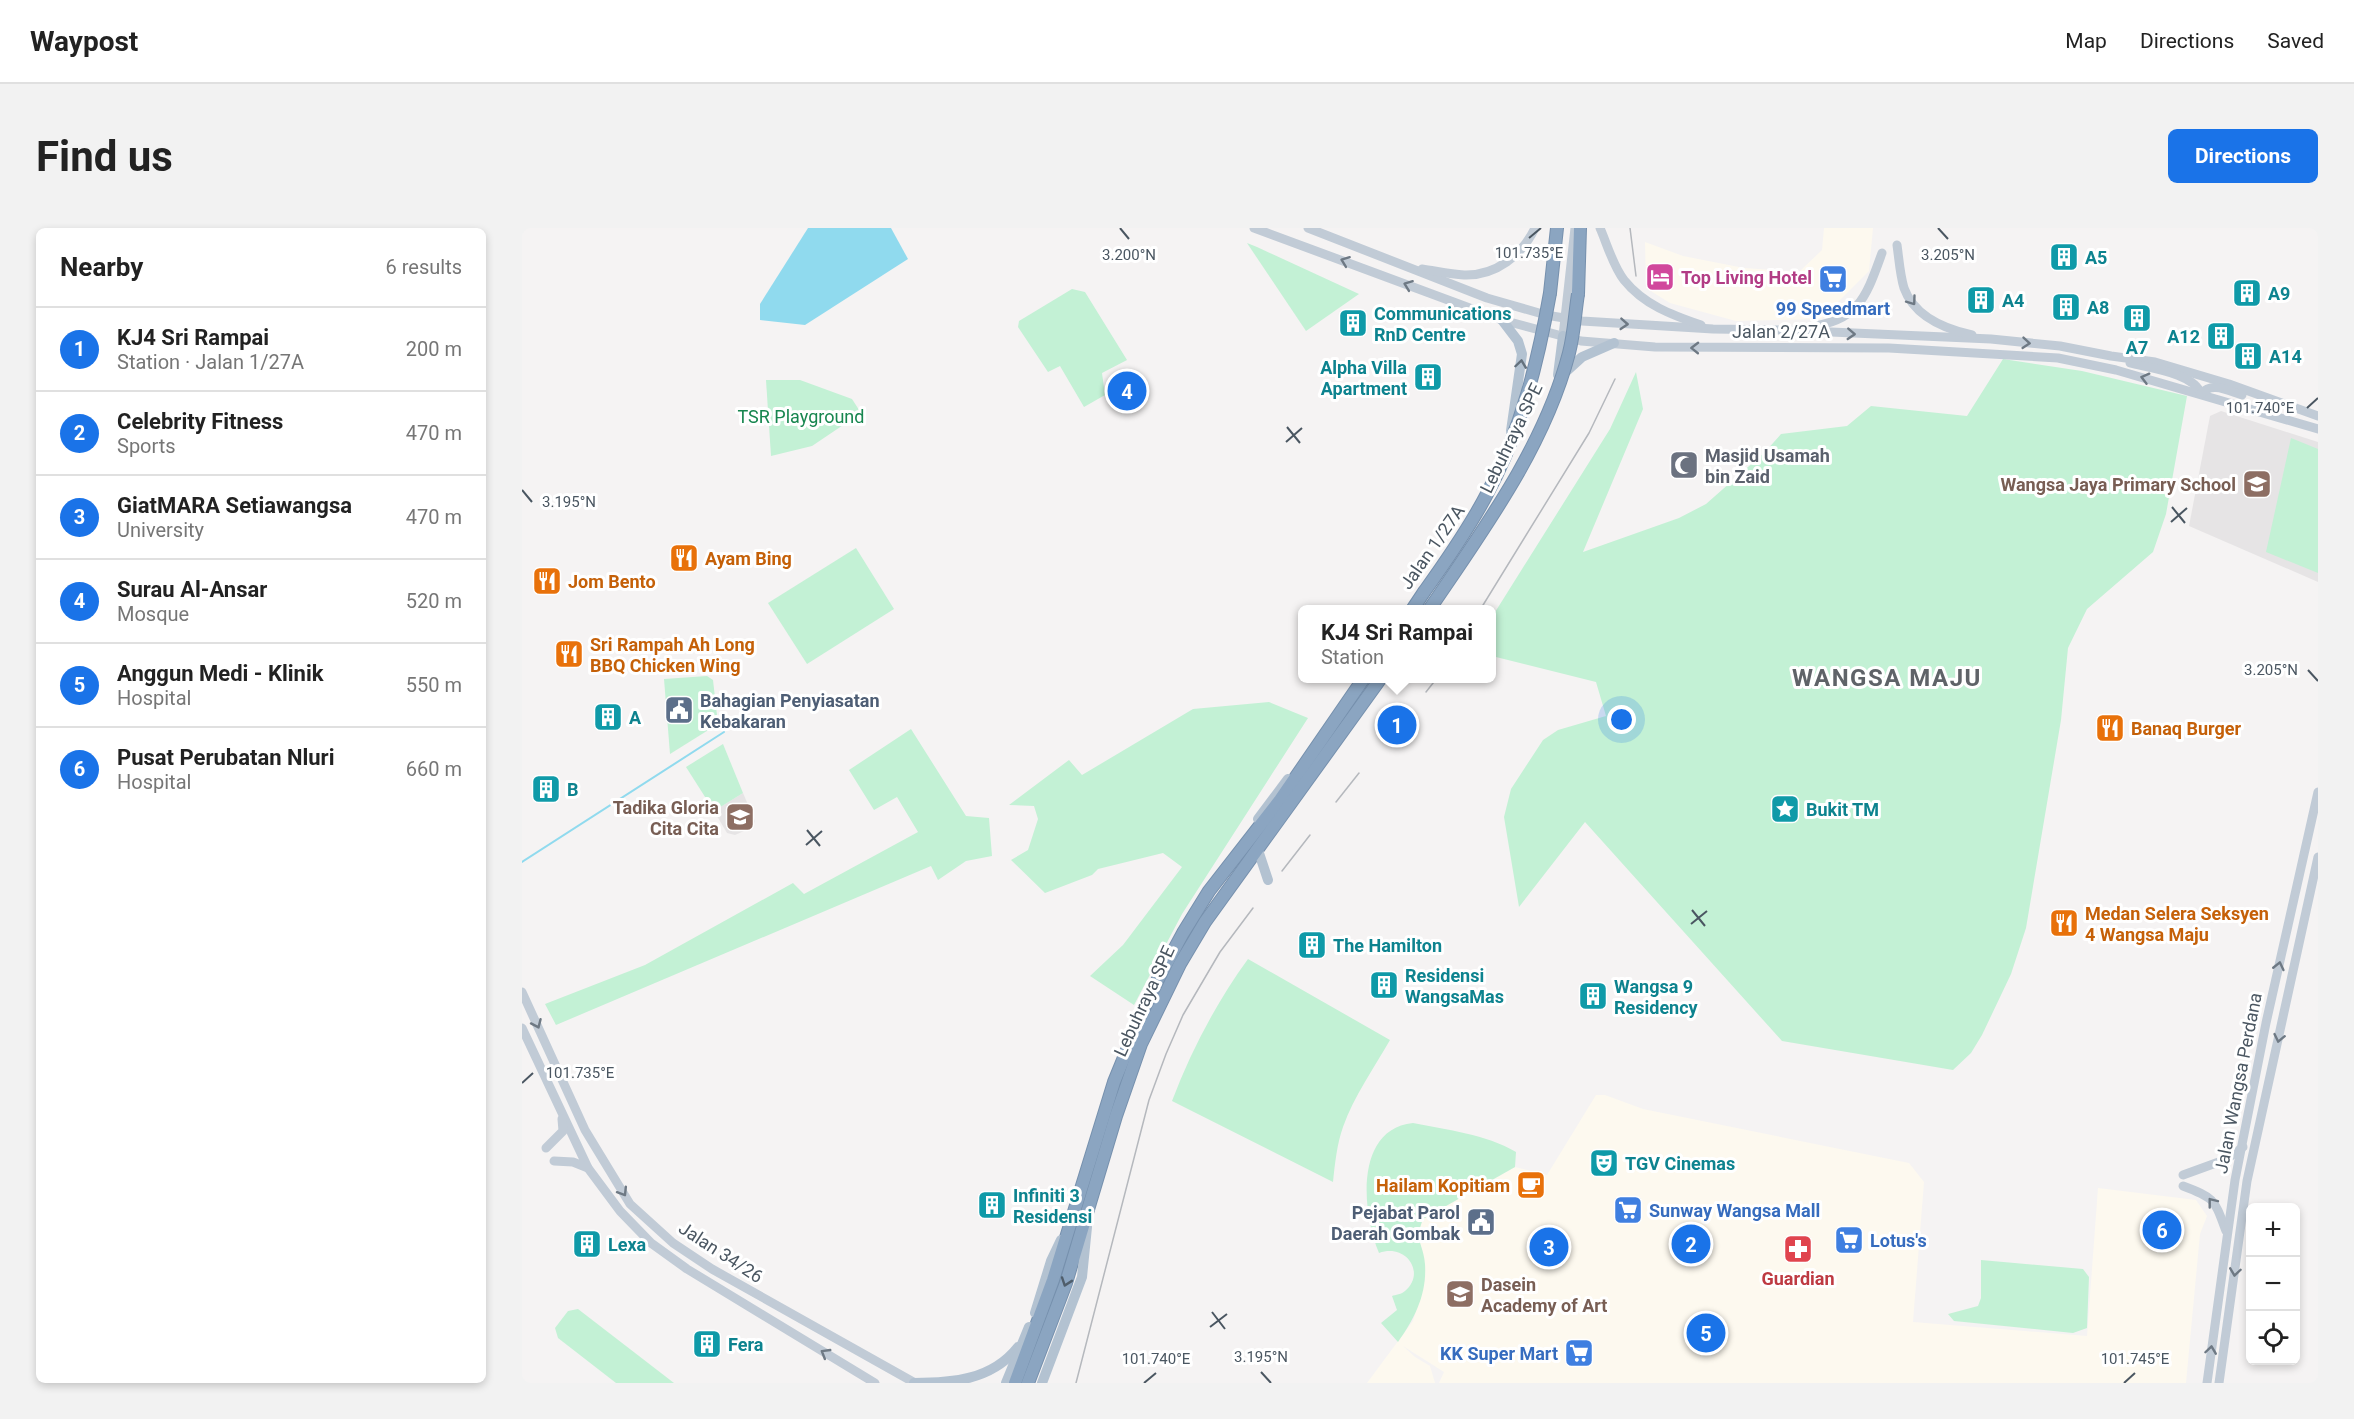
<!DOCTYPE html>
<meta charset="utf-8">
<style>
:root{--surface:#fff;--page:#f2f2f2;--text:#222;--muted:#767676;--line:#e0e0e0;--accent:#1a73e8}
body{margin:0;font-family:Roboto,sans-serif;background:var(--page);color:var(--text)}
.controls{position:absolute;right:18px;bottom:18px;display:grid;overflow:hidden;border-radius:9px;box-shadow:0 3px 9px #0003}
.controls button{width:54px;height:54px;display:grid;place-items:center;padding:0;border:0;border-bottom:2px solid var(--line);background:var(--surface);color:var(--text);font:30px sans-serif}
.you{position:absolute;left:1100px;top:492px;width:21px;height:21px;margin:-15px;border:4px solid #fff;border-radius:50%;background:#1a73e8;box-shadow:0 0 0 9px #1a73e833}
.badge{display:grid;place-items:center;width:39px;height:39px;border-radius:50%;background:var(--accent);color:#fff;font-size:20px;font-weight:700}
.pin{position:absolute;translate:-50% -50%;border:3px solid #fff;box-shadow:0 2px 6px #0006}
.popup{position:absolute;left:776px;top:377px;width:198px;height:78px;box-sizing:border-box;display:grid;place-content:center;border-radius:9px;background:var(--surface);filter:drop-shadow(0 2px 4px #0005);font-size:20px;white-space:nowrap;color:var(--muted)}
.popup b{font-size:22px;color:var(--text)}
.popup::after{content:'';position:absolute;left:50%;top:100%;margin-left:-12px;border:12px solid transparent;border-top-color:var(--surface)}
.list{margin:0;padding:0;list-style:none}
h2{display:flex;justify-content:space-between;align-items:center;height:78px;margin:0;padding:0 24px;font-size:26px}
h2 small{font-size:20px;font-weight:400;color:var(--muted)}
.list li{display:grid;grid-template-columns:39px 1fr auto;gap:18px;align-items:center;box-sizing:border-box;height:84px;padding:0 24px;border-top:2px solid var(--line)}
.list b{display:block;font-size:22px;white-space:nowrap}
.list p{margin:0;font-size:20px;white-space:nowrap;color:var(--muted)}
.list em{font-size:20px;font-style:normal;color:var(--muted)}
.icon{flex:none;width:33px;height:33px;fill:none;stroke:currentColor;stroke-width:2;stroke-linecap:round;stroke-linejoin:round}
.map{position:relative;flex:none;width:1796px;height:1155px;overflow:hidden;border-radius:9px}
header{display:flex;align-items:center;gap:36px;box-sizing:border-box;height:84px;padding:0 30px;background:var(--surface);border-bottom:2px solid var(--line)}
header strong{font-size:28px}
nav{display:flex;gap:33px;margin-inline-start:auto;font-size:21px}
.intro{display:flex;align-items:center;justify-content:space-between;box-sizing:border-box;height:144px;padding:0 36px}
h1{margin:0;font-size:42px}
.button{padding:15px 27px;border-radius:9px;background:var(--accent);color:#fff;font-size:21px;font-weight:700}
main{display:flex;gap:36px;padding:0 36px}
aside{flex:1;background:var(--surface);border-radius:9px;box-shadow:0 3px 9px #0003}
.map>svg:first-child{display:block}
.commercial{fill:#fdf9ef}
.education{fill:#e6e4e5}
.green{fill:#c3f1d5}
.water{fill:#90daee}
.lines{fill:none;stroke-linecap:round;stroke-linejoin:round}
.stream{stroke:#90daee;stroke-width:2}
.motorway-casing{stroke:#7690ad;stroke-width:14}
.secondary{stroke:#c1cbd6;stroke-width:9}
.primary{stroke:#b3c2d1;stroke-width:10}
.motorway{stroke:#8ba5c1;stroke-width:12}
.tram{stroke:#b5b8bd;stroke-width:1.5}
.motorway-bridge-casing{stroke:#7690ad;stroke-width:14;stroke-linecap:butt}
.motorway-bridge{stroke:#8ba5c1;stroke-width:12}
.oneway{stroke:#6e7984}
.oneway2{stroke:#64717d}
.oneway3{stroke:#505e6b}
.ticks{fill:none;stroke:#4a5661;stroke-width:2}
.labels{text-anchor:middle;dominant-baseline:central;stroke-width:6;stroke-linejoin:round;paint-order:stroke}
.culture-label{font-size:18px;font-weight:bold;fill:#0d838f;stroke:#fff;text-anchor:start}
.hotel-label{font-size:18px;font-weight:bold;fill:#b23c85;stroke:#fff;text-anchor:start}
.shop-label{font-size:18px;font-weight:bold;fill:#366cbe;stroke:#fff;text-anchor:start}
.street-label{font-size:18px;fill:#4a5661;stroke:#fff}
.park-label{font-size:18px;fill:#17864f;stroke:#fff}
.worship-label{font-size:18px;font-weight:bold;fill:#5b616d;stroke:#fff;text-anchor:start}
.education-label{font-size:18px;font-weight:bold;fill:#785e54;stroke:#fff;text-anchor:end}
.food-label{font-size:18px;font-weight:bold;fill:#c56008;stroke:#fff;text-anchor:start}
.service-label{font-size:18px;font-weight:bold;fill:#4e5e75;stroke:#fff;text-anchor:start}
.health-label{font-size:18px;font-weight:bold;fill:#be3a42;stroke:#fff}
.district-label{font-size:24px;font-weight:bold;letter-spacing:1.5px;fill:#5f6368;stroke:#fff}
.ticks-label{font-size:15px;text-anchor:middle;fill:#4a5661;stroke:#fff;stroke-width:6;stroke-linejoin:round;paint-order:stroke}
</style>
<header>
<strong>Waypost</strong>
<nav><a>Map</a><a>Directions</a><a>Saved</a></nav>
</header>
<div class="intro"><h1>Find us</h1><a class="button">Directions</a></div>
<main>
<aside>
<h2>Nearby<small>6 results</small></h2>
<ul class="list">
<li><span class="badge">1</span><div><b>KJ4 Sri Rampai</b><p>Station · Jalan 1/27A</p></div><em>200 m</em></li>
<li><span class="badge">2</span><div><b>Celebrity Fitness</b><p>Sports</p></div><em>470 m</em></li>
<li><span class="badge">3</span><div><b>GiatMARA Setiawangsa</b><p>University</p></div><em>470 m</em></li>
<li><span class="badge">4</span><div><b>Surau Al-Ansar</b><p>Mosque</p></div><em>520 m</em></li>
<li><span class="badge">5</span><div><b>Anggun Medi - Klinik</b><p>Hospital</p></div><em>550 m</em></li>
<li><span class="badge">6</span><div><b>Pusat Perubatan Nluri</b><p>Hospital</p></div><em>660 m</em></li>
</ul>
</aside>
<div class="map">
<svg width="1796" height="1155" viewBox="0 0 1796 1155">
<rect width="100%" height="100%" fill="#f5f3f3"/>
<g class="commercial">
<path d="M 1302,0 L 1351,0 L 1347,43 L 1299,91 L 1214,93 L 1148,75 L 1124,60 L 1123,14 L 1161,28 L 1222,40 L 1277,44 L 1300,22 Z"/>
<path d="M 1074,867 L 1083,867 L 1121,881 L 1387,935 L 1402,954 L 1391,1094 L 1565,1108 L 1576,960 L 1674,972 L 1685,988 L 1678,1006 L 1664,1155 L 917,1155 L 922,1144 L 881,1118 L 893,1129 L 908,1138 L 913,1155 L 845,1155 L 891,1093 L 903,1051 L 900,1021 L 895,1006 L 901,991 L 993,939 L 1025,947 Z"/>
</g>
<g class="education">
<path d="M 1699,183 L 1796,214 L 1796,354 L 1667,298 L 1688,188 Z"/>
<path d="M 221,565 L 233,593 L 231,599 L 213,607 L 205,605 L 192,583 Z"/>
</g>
<g class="green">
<path d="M 725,15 L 735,19 L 837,66 L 784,103 Z"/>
<path d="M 550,61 L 563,64 L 605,132 L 580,145 L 583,167 L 562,179 L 538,138 L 526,144 L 496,99 L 497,93 Z"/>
<path d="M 1481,131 L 1560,143 L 1665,168 L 1644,286 L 1631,324 L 1565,381 L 1546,420 L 1539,492 L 1504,700 L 1489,746 L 1460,807 L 1449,825 L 1431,842 L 1260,813 L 1063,594 L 997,679 L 982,589 L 989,561 L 1021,512 L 1036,502 L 1084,488 L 1074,454 L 970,428 L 970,389 L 1088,201 L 1114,144 L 1121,181 L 1061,324 L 1157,290 L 1184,276 L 1243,224 L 1259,206 L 1325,198 L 1349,178 L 1445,188 Z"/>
<path d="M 244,152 L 278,152 L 330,171 L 339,185 L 290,218 L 249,228 Z"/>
<path d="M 1769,210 L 1796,221 L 1796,345 L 1744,324 Z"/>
<path d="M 334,320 L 372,381 L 285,436 L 246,375 Z"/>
<path d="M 185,448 L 191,452 L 196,496 L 148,526 L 142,451 Z"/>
<path d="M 747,474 L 786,490 L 660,686 L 612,777 L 568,748 L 601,717 L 660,639 L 641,625 L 576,641 L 570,647 L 523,665 L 489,632 L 506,622 L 516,591 L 512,578 L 487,577 L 547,532 L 560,547 L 671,481 Z"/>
<path d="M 389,501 L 444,588 L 467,590 L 470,628 L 444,633 L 416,652 L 409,638 L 34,797 L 23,776 L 123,737 L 271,655 L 282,666 L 396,604 L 375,569 L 352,582 L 327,542 Z"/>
<path d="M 201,516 L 221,565 L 192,583 L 164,539 Z"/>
<path d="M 726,731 L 868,812 C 852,840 832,868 821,899 C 815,916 813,935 811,954 L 650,873 C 669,823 694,775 726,731 Z"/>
<path d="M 891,895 C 926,902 963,906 994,924 L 993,939 L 901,991 C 892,1014 901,1014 903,1036 C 905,1066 893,1090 876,1114 L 859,1095 L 875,1082 L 870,1068 C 873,1067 880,1066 883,1063 C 904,1046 885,1015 857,1025 C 840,985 832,901 891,895 Z"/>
<path d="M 1459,1032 L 1561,1041 L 1567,1049 L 1565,1100 L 1551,1105 L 1432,1093 L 1426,1086 L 1456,1078 L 1459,1070 Z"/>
<path d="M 56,1081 L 152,1155 L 94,1155 L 36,1110 L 33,1100 L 46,1083 Z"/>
</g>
<path class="water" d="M 286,0 L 369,0 L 386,31 L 283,97 L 238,92 L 238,76 Z"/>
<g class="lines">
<path class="stream" d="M 0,634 L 202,504"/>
<g class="motorway-casing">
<g id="motorway">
<path d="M 1028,65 L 1035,0"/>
<path d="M 1056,66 L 1058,0"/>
<path d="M 890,382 L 902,364"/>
<path d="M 493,1155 L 531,1052 L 592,854 L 628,766 L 661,705 L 687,663 L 758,572 L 842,450"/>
<path d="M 506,1155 L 544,1055 L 594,888 L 619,816 L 658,736 L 683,694 L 859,450"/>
</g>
</g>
<g class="secondary">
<path d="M 732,0 L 980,92 L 1059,113 L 1133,119 L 1367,120 L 1536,130 L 1594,142 L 1796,201"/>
<path d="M 786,0 L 965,70 L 1024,87 L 1060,93 L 1191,101 L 1263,102 L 1469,111 L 1538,118 L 1589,128 L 1633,134 L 1707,156 L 1796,188"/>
<path d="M 1078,0 C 1085,16 1091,38 1102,52 C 1122,77 1150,87 1179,97"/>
<path d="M 1375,17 C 1377,31 1378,47 1382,60 C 1392,88 1423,101 1450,107"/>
<path d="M 900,41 C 914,43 928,46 942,47 C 974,48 1000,27 1013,0"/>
<path d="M 1286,99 C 1337,93 1344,69 1360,25"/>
<path d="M 1041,108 L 1053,0"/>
<path d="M 1608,135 C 1627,140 1672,145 1679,166"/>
<path d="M 1679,166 C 1690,153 1706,163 1720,167"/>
<path d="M 0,764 L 63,902 L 108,976 L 151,1015 L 190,1041 L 393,1155"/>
<path d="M 0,800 L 66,940 L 98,983 L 129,1015 L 165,1041 L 353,1155"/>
<path d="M 24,920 L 41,903 L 40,891"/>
<path d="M 32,933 L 51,934 L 66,940"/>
<path d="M 1661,947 L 1705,931 L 1721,919"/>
<path d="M 1661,958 C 1693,970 1692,971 1704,1003"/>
<path d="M 1685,1155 L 1713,952 L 1744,795 L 1796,564"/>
<path d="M 1697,1155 L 1725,953 L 1796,629"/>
</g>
<g class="primary">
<path d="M 980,92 L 996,113 L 1000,126 L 989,203"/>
<path d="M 1036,147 L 1041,108"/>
<path d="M 1038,149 L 1060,129 L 1092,115"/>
<path d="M 736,591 L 766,551"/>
<path d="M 737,625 L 746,652"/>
<path d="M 513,1085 L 529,1033 L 539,1012"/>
<path d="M 392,1155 C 430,1155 470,1152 496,1119"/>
<path d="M 484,1155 L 507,1099"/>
<path d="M 520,1155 L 560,1049 L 565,999"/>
</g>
<use href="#motorway" class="motorway"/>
<g class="tram">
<path d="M 1108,0 L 1114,48"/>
<path d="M 958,382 L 1067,205 L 1093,151"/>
<path d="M 904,464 L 915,450"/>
<path d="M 814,574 L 837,545"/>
<path d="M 760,643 L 788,607"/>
<path d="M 554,1155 L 627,872 L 644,826 L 661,787 L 698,724 L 731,680"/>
</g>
<g class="motorway-bridge-casing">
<g id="motorway-bridge">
<path d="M 902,364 C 925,332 948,299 966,264 C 999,202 1016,134 1028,65"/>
<path d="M 907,382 C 961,302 1022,220 1047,125 C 1052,106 1053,85 1056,66"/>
</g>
</g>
<use href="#motorway-bridge" class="motorway-bridge"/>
</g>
<defs><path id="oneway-chevron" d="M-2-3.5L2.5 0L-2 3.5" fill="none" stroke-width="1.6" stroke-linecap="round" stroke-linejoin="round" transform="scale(1.5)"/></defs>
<g class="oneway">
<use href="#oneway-chevron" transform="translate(823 33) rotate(-159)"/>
<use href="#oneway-chevron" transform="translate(886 57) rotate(-159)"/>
<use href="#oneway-chevron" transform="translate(1390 73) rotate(54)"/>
<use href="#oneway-chevron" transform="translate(1102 96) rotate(4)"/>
<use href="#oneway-chevron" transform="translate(1329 106) rotate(3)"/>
<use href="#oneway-chevron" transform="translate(1504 115) rotate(5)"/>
<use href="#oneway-chevron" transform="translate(1173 120) rotate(-179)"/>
<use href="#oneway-chevron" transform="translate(1623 150) rotate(-165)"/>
<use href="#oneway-chevron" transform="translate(1757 738) rotate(-77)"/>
<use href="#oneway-chevron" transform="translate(15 796) rotate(66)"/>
<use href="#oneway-chevron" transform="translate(1757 810) rotate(102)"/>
<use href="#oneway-chevron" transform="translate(101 964) rotate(58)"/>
<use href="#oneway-chevron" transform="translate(1690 974) rotate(-128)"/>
<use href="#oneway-chevron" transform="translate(1713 1044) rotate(98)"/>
<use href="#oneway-chevron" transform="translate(1689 1122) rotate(-82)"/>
<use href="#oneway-chevron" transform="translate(303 1125) rotate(-149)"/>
</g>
<use class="oneway2" href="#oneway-chevron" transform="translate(999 136) rotate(-82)"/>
<use class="oneway3" href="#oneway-chevron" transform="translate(544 1054) rotate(109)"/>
<path class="ticks" d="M 598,0 L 607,11M 1416,0 L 1426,11M 1007,10 L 1019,0M 1785,180 L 1796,170M 765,199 L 778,215M 764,214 L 780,200M 0,262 L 10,274M 1650,279 L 1663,295M 1649,294 L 1665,280M 1786,442 L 1796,453M 285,602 L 298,618M 284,617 L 300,603M 1170,682 L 1183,698M 1169,696 L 1185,683M 0,855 L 11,845M 690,1084 L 703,1101M 688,1099 L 705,1086M 739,1144 L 749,1155M 622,1155 L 634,1145M 1602,1155 L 1613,1145"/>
<defs>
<g id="building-square" transform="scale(1.5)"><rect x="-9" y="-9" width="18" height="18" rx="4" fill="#0f9aa8" stroke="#fff"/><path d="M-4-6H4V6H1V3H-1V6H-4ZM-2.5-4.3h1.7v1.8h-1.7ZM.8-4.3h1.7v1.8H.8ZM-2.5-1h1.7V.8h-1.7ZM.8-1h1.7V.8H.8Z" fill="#fff"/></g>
<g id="hotel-square" transform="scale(1.5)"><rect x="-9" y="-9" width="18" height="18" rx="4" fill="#d1479c" stroke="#fff"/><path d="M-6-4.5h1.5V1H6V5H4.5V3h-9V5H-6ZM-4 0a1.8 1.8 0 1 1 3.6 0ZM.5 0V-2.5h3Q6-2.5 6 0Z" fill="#fff"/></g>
<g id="supermarket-square" transform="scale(1.5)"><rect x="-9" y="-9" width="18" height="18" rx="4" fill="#3f7fe0" stroke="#fff"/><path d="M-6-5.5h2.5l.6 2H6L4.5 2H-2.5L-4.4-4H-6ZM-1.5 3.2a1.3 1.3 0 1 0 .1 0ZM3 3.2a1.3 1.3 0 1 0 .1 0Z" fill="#fff"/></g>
<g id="mosque-square" transform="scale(1.5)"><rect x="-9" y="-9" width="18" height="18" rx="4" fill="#6b7280" stroke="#fff"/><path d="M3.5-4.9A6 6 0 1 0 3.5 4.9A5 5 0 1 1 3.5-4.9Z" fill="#fff"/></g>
<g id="school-square" transform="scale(1.5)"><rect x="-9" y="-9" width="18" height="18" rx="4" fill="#8d6e63" stroke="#fff"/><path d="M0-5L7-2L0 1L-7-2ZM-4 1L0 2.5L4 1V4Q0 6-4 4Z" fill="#fff"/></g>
<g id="restaurant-square" transform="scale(1.5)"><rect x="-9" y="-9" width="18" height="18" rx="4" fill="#e8710a" stroke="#fff"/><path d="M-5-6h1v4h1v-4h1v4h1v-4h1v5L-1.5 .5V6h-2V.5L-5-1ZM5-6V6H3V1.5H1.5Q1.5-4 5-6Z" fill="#fff"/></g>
<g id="civic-square" transform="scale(1.5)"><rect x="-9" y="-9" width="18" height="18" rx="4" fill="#5c6f8a" stroke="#fff"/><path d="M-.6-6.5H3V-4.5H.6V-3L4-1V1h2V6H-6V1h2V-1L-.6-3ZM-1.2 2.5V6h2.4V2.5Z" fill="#fff"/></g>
<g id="sight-square" transform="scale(1.5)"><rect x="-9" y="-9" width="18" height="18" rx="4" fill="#0f9aa8" stroke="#fff"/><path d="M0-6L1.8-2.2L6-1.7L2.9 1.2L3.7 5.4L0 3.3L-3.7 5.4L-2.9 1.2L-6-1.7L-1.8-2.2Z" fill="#fff"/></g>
<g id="theatre-square" transform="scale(1.5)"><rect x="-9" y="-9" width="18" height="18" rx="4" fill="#0f9aa8" stroke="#fff"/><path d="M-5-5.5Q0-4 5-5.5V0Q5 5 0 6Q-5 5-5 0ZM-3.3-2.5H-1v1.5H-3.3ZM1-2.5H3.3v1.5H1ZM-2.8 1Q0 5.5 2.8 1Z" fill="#fff"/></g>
<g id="cafe-square" transform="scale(1.5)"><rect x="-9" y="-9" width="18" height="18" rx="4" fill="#e8710a" stroke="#fff"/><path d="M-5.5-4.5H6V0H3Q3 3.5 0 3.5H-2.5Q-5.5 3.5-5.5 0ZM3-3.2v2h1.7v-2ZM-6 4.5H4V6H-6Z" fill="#fff"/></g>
<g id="pharmacy-square" transform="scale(1.5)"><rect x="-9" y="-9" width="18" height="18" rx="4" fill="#e0444e" stroke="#fff"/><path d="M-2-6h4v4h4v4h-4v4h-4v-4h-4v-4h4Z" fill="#fff"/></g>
<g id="university-square" transform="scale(1.5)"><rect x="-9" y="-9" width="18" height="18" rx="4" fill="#8d6e63" stroke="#fff"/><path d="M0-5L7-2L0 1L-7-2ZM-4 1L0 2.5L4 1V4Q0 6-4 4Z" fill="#fff"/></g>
</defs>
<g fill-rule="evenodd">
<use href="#building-square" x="1542" y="29"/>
<use href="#hotel-square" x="1138" y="49"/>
<use href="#supermarket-square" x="1311" y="51"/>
<use href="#building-square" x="1725" y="65"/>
<use href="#building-square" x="1459" y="72"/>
<use href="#building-square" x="1544" y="79"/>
<use href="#building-square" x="1615" y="90"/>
<use href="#building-square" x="831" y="95"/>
<use href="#building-square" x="1699" y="108"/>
<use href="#building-square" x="1726" y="128"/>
<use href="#building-square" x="906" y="149"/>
<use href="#mosque-square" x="1162" y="237"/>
<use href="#school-square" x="1735" y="256"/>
<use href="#restaurant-square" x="162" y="330"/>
<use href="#restaurant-square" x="25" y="353"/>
<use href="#restaurant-square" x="47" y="426"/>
<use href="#civic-square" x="157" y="482"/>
<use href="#building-square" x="86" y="489"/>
<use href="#restaurant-square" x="1588" y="500"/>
<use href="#building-square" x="24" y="561"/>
<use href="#sight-square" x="1263" y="581"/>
<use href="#school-square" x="218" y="589"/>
<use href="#restaurant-square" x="1542" y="695"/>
<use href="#building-square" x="790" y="717"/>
<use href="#building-square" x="862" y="757"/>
<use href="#building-square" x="1071" y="768"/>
<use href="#theatre-square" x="1082" y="935"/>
<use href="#cafe-square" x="1009" y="957"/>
<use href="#building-square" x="470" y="977"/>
<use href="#supermarket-square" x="1106" y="982"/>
<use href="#civic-square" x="959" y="994"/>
<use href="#supermarket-square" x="1327" y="1012"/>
<use href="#building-square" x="65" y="1016"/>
<use href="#pharmacy-square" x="1276" y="1021"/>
<use href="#university-square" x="938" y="1066"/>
<use href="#building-square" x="185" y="1116"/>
<use href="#supermarket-square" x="1057" y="1125"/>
</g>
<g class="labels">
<g class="culture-label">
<text x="1563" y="29">A5</text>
<text x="1746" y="65">A9</text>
<text x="1480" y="72">A4</text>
<text x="1565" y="79">A8</text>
<text x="852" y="85">Communications<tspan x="852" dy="21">RnD Centre</tspan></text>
<text x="1678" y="108" text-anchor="end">A12</text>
<text x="1615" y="119" text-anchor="middle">A7</text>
<text x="1747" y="128">A14</text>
<text x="885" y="139" text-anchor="end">Alpha Villa<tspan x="885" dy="21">Apartment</tspan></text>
<text x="107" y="489">A</text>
<text x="45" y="561">B</text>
<text x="1284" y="581">Bukit TM</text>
<text x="811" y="717">The Hamilton</text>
<text x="883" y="747">Residensi<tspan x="883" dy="21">WangsaMas</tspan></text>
<text x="1092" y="758">Wangsa 9<tspan x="1092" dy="21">Residency</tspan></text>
<text x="1103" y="935">TGV Cinemas</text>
<text x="491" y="967">Infiniti 3<tspan x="491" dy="21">Residensi</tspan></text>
<text x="86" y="1016">Lexa</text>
<text x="206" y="1116">Fera</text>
</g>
<g class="hotel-label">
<text x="1159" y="49">Top Living Hotel</text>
</g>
<g class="shop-label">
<text x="1311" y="80" text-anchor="middle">99 Speedmart</text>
<text x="1127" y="982">Sunway Wangsa Mall</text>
<text x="1348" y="1012">Lotus's</text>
<text x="1036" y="1125" text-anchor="end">KK Super Mart</text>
</g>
<g class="street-label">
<text x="1259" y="103">Jalan 2/27A</text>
<text transform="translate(989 210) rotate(-64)">Lebuhraya SPE</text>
<text transform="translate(910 319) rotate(-55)">Jalan 1/27A</text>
<text transform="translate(622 773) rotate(-65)">Lebuhraya SPE</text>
<text transform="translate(1716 855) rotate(-79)">Jalan Wangsa Perdana</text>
<text transform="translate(199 1024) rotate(33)">Jalan 34/26</text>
</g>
<g class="park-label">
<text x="279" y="188">TSR Playground</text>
</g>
<g class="worship-label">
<text x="1183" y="227">Masjid Usamah<tspan x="1183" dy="21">bin Zaid</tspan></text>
</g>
<g class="education-label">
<text x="1714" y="256">Wangsa Jaya Primary School</text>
<text x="197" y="579">Tadika Gloria<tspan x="197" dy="21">Cita Cita</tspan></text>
<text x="959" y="1056" text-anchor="start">Dasein<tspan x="959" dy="21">Academy of Art</tspan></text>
</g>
<g class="food-label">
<text x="183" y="330">Ayam Bing</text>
<text x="46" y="353">Jom Bento</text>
<text x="68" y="416">Sri Rampah Ah Long<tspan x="68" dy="21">BBQ Chicken Wing</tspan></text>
<text x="1609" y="500">Banaq Burger</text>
<text x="1563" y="685">Medan Selera Seksyen<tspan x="1563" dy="21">4 Wangsa Maju</tspan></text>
<text x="988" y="957" text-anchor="end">Hailam Kopitiam</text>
</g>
<g class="service-label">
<text x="178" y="472">Bahagian Penyiasatan<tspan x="178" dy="21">Kebakaran</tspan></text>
<text x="938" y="984" text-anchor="end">Pejabat Parol<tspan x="938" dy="21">Daerah Gombak</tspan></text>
</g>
<g class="health-label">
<text x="1276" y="1050">Guardian</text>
</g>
<g class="district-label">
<text x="1365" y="450">WANGSA MAJU</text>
</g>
</g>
<g class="ticks-label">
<text x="1007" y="30">101.735°E</text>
<text x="607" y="32">3.200°N</text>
<text x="1426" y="32">3.205°N</text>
<text x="1738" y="185">101.740°E</text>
<text x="47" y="279">3.195°N</text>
<text x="1749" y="447">3.205°N</text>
<text x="58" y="850">101.735°E</text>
<text x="739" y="1134">3.195°N</text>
<text x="634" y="1136">101.740°E</text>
<text x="1613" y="1136">101.745°E</text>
</g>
</svg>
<div class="controls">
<button>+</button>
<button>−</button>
<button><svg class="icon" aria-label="locate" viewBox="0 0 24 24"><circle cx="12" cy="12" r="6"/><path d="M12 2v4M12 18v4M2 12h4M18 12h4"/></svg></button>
</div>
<div class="you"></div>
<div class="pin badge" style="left:875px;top:497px">1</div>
<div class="popup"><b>KJ4 Sri Rampai</b>Station</div>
<div class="pin badge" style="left:1169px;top:1016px">2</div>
<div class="pin badge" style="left:1027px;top:1019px">3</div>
<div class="pin badge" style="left:605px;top:163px">4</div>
<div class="pin badge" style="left:1184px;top:1105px">5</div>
<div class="pin badge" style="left:1640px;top:1002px">6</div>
</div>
</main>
